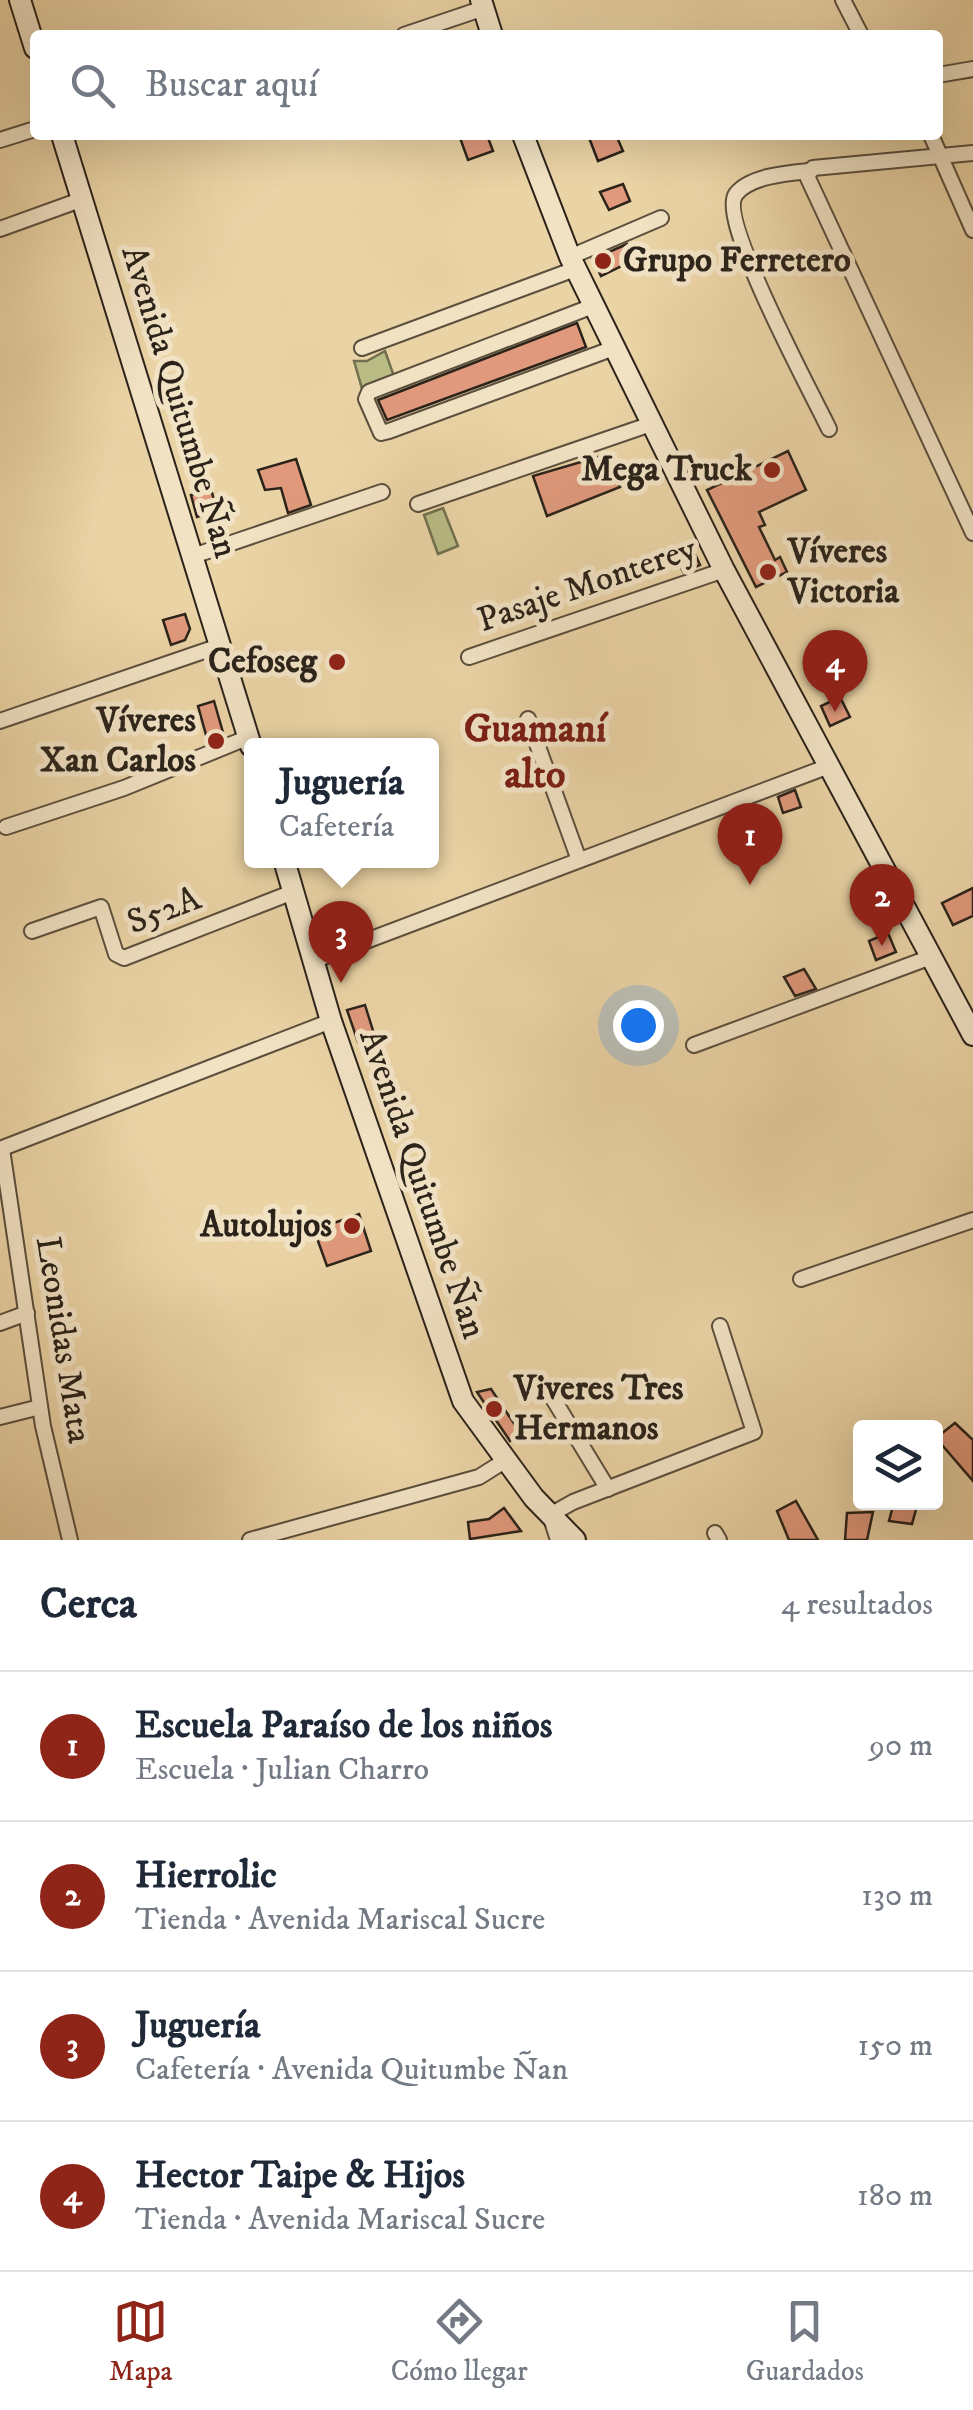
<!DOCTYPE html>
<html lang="es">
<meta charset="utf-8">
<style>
:root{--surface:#fff;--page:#f2f2f3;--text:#1f2937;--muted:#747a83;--line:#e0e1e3;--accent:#8f2418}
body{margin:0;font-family:"IM FELL DW Pica",serif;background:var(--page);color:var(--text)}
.controls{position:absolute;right:30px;bottom:30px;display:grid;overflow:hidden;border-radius:10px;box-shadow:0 10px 40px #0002}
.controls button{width:90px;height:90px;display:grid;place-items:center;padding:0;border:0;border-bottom:2px solid var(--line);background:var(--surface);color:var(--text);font:50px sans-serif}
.you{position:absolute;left:638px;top:1025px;width:35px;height:35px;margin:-25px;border:8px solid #fff;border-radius:50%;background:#1a73e8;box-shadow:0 0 0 15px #1a73e833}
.badge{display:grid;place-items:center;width:65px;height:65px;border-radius:50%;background:var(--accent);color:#fff;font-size:32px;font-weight:700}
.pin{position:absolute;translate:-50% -82px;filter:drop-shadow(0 2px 5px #0008)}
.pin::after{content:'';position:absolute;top:52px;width:35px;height:30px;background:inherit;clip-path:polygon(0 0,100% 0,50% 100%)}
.popup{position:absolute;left:244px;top:738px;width:195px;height:130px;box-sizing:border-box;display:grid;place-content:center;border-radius:10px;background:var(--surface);filter:drop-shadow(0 2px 8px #0005);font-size:32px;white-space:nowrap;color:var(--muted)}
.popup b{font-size:38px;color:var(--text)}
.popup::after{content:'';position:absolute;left:50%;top:100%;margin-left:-20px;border:20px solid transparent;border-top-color:var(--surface)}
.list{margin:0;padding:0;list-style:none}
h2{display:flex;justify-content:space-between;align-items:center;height:130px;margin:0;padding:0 40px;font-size:42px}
h2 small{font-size:32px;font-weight:400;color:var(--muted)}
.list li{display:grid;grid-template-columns:65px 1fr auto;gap:30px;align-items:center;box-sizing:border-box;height:150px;padding:0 40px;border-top:2px solid var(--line)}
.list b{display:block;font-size:38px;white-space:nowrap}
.list p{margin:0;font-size:32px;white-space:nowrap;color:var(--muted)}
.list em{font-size:32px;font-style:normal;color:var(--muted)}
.icon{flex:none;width:55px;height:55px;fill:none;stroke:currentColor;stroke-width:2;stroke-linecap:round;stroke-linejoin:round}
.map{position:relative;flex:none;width:973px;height:1540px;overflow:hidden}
.search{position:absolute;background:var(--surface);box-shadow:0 10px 40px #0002;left:30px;right:30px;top:30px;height:110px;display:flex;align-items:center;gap:25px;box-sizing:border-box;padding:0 35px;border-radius:10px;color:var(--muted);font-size:38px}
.sheet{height:730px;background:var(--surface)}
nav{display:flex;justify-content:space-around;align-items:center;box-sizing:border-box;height:140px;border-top:2px solid var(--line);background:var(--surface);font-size:28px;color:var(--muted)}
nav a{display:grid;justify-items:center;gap:5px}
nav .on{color:var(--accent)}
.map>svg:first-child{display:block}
.green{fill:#b9bc85;stroke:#727050;stroke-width:2.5}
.building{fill:#e0997c;stroke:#2b231a;stroke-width:2.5}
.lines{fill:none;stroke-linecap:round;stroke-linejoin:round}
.street-casing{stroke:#5b4f3d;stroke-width:18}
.secondary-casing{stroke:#2b231a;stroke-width:24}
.street{stroke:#f1e2c4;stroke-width:14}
.secondary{stroke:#f1e2c4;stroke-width:20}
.poi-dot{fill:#8f2418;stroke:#f1e2c4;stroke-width:4}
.labels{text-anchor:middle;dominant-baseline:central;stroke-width:10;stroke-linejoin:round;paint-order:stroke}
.poi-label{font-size:35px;font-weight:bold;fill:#2b231a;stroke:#f1e2c4;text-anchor:end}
.street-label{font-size:35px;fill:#2b231a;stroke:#f1e2c4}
.quarter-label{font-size:40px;font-weight:bold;fill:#7a1f14;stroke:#f1e2c4}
</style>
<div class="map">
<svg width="973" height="1540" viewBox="0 0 973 1540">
<rect width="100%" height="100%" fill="#ead3a5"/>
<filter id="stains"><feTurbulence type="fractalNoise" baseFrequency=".002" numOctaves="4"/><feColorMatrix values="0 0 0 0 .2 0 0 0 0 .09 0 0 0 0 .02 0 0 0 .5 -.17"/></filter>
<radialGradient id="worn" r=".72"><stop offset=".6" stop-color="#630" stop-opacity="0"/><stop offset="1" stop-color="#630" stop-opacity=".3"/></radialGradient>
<g class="green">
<path d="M 385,351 L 395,379 L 363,392 L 354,361 L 367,361 Z"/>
<path d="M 443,508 L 458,546 L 438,554 L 424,515 Z"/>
</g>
<g class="building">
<path d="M 459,135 L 487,135 L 493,151 L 468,160 Z"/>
<path d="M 588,135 L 616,135 L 623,151 L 598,161 Z"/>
<path d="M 623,184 L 630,201 L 609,210 L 600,192 Z"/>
<path d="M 627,244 L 634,260 L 601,276 L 593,259 Z"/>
<path d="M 577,323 L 586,347 L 387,420 L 378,400 Z"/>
<path d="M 788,451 L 806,490 L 759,512 L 765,525 L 759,527 L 775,560 L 780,557 L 787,572 L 756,587 L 707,490 Z"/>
<path d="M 608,454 L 620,487 L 547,516 L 533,476 Z"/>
<path d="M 296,459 L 311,505 L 288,513 L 281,488 L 265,490 L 258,470 Z"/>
<path d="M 211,489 L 217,511 L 197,517 L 191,495 Z"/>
<path d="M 693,549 L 700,565 L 683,572 L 676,556 Z"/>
<path d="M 185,614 L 190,629 L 185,640 L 171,645 L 163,620 Z"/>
<path d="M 840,697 L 850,717 L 830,726 L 821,706 Z"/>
<path d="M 214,701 L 224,736 L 208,742 L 198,706 Z"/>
<path d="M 795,790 L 801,807 L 783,813 L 778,797 Z"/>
<path d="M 973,888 L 973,916 L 953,925 L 942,903 Z"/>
<path d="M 888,933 L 896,952 L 876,960 L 869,941 Z"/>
<path d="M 804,969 L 816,989 L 795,996 L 784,977 Z"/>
<path d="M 365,1005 L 375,1037 L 358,1042 L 347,1010 Z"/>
<path d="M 359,1214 L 371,1251 L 327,1266 L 314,1230 Z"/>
<path d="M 491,1389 L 521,1434 L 510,1441 L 477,1392 Z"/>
<path d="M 955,1423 L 973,1440 L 973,1481 L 936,1438 Z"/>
<path d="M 796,1501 L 818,1540 L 789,1540 L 777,1511 Z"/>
<path d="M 894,1502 L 918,1502 L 912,1524 L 889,1521 Z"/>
<path d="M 504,1508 L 521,1531 L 470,1539 L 468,1522 L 489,1519 Z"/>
<path d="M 873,1512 L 867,1540 L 845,1540 L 847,1513 Z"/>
</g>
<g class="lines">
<g class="street-casing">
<g id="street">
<path d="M 843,0 L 861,35"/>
<path d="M 404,35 L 484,8"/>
<path d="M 938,75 L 973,69"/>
<path d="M 931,135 L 973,230"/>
<path d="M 0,140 L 35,129"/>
<path d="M 973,153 L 813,168 L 807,176 L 973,533"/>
<path d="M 809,171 C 788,173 750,176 736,194 C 717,219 813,395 829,429"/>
<path d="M 0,229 L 83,199"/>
<path d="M 570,257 L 661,218"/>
<path d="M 593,306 L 369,392 L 366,399 L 381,433 L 389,431 L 614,348"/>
<path d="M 362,348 L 575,269"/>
<path d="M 418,504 L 651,424"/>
<path d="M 193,556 L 382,492"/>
<path d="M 469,657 L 724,570"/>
<path d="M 528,719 L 579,860"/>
<path d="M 0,721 L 219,646"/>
<path d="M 6,827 L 124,788 L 249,737"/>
<path d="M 32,931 L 101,907 L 116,954 L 124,958 L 293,892"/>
<path d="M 313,961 L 829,766"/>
<path d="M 694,1045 L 931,957"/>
<path d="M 0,1149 L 331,1021"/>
<path d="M 2,1149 L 43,1426 L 70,1540"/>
<path d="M 801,1279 L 973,1220"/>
<path d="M 0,1323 L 27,1313"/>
<path d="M 546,1387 L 608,1489"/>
<path d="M 0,1417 L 40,1407"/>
<path d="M 715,1533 L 719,1540"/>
<path d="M 250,1540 L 479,1477 L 506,1460"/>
<path d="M 558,1540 L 550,1515 L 573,1502 L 754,1432 L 720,1326"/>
</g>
</g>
<g class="secondary-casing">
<g id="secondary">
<path d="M 20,0 L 35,48"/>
<path d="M 481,0 L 492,35"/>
<path d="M 62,135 L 251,746"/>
<path d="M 523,135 L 570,257 L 724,570 L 973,1035"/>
<path d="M 284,860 L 331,1021 L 463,1401 L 534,1498 L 575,1540"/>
</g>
</g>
<use href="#street" class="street"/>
<use href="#secondary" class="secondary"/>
</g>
<g class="poi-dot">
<circle cx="603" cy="261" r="10"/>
<circle cx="772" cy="470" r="10"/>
<circle cx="768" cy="572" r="10"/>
<circle cx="337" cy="662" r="10"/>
<circle cx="216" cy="741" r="10"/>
<circle cx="352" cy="1226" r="10"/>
<circle cx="494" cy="1409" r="10"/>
</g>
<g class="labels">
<g class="poi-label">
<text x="623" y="261" text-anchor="start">Grupo Ferretero</text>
<text x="752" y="470">Mega Truck</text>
<text x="788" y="552" text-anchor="start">Víveres<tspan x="788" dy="40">Victoria</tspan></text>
<text x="317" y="662">Cefoseg</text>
<text x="196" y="721">Víveres<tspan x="196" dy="40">Xan Carlos</tspan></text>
<text x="332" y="1226">Autolujos</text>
<text x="514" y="1389" text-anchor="start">Viveres Tres<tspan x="514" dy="40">Hermanos</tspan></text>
</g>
<g class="street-label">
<text transform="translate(179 402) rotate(73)">Avenida Quitumbe Ñan</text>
<text transform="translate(587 585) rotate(-19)">Pasaje Monterey</text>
<text transform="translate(164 911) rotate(-21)">S52A</text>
<text transform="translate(422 1184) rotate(71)">Avenida Quitumbe Ñan</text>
<text transform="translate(63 1340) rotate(81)">Leonidas Mata</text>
</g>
<g class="quarter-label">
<text x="535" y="730">Guamaní<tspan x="535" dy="46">alto</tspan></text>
</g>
</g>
<rect width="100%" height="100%" filter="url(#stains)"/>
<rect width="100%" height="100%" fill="url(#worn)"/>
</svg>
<div class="controls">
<button><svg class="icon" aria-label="layers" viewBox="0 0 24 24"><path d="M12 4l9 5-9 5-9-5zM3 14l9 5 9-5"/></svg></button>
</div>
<div class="you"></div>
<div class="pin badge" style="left:750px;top:885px">1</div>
<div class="pin badge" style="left:882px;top:946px">2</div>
<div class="pin badge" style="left:341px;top:983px">3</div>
<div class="popup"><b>Juguería</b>Cafetería</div>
<div class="pin badge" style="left:835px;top:712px">4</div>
<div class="search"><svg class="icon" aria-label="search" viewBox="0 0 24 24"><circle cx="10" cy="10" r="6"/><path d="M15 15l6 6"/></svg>Buscar aquí</div>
</div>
<section class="sheet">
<h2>Cerca<small>4 resultados</small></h2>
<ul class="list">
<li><span class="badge">1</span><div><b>Escuela Paraíso de los niños</b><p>Escuela · Julian Charro</p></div><em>90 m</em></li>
<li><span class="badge">2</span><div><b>Hierrolic</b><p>Tienda · Avenida Mariscal Sucre</p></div><em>130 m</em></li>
<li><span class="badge">3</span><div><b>Juguería</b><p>Cafetería · Avenida Quitumbe Ñan</p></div><em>150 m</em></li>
<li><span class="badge">4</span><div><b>Hector Taipe &amp; Hijos</b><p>Tienda · Avenida Mariscal Sucre</p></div><em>180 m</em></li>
</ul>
</section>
<nav>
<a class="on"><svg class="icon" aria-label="map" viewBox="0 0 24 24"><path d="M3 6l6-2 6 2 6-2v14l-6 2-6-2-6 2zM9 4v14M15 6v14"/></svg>Mapa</a>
<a><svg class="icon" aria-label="directions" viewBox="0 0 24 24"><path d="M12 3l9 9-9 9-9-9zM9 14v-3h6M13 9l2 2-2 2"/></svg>Cómo llegar</a>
<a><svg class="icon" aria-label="saved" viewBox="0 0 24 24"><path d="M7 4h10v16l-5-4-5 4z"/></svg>Guardados</a>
</nav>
